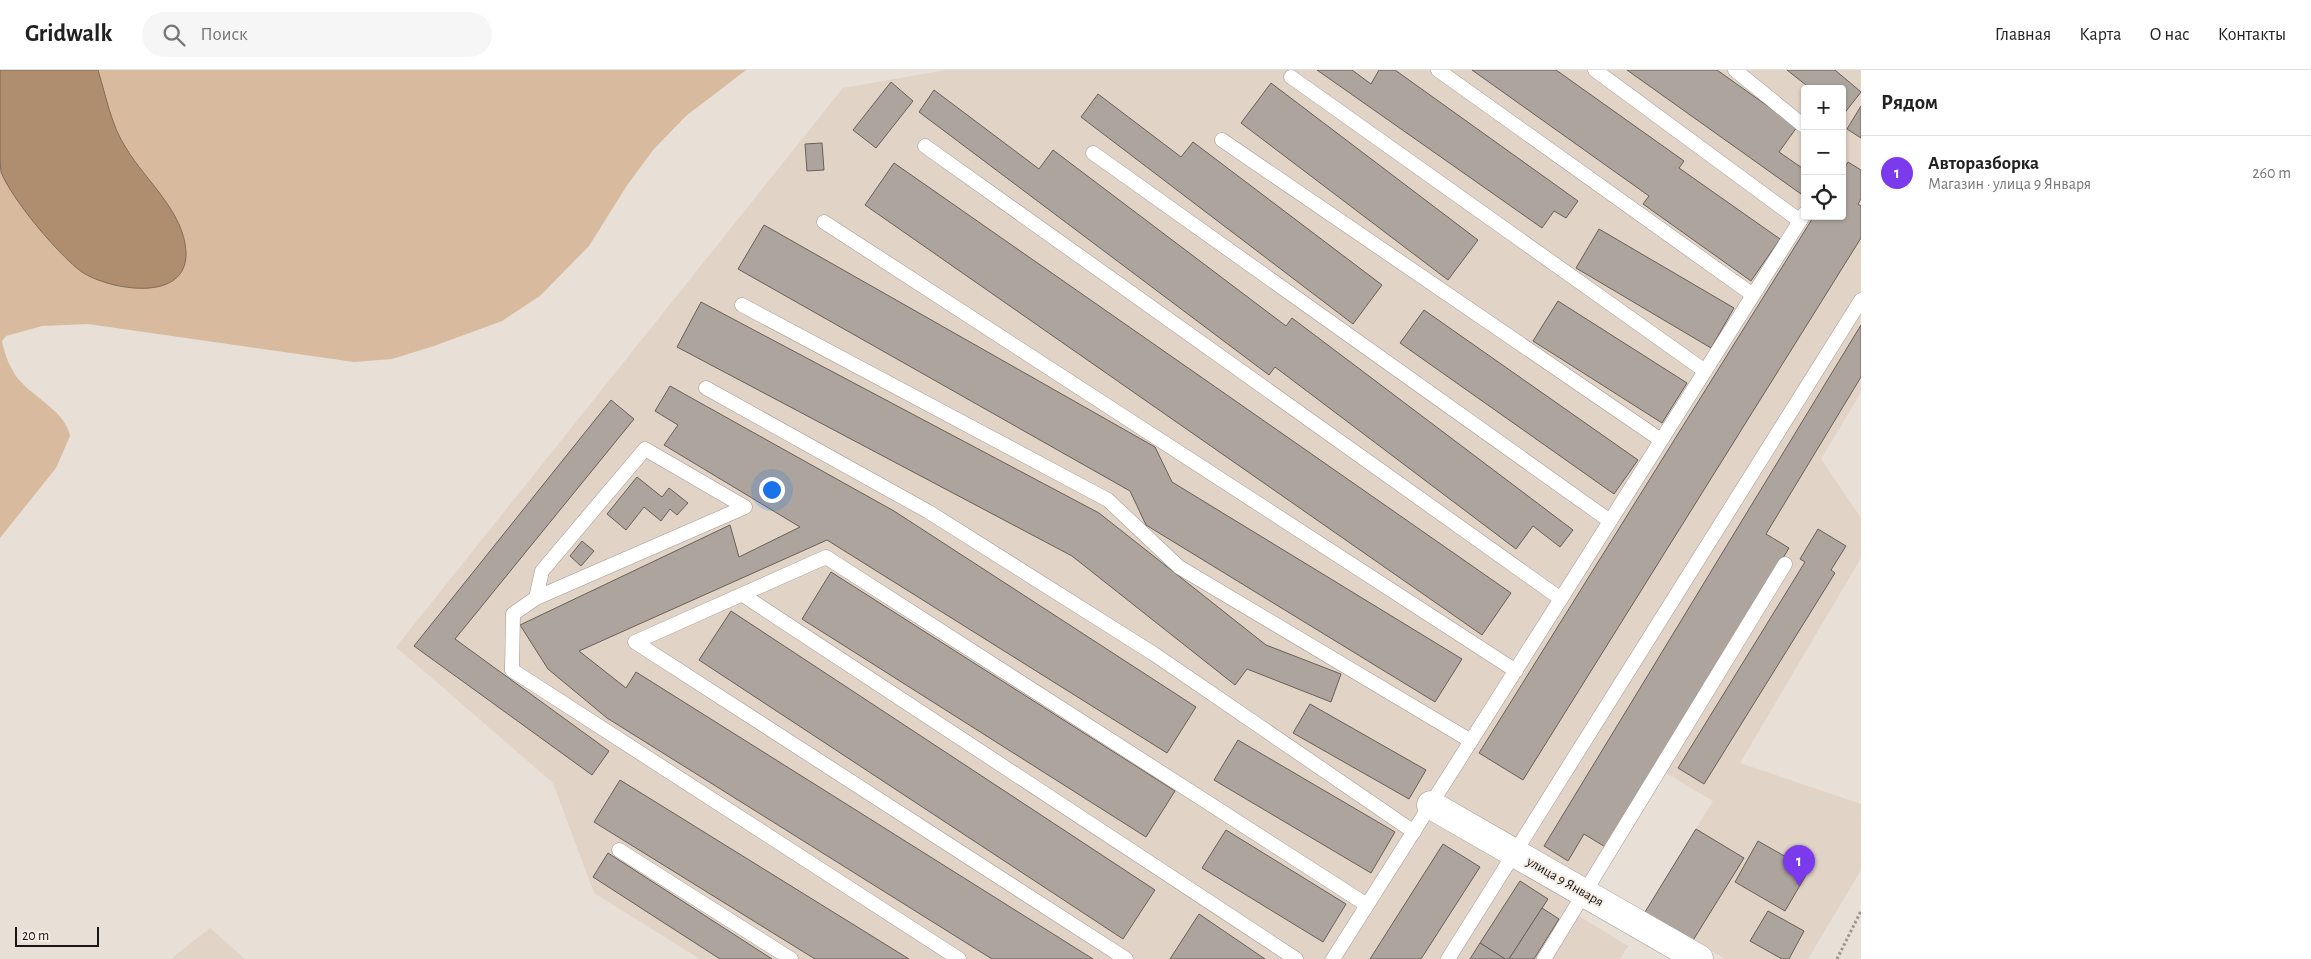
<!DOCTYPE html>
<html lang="ru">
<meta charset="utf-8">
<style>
:root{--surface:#fff;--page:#f6f6f6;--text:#222;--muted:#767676;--line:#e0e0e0;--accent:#7c3aed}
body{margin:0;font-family:"Alegreya Sans",sans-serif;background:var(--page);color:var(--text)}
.controls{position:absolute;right:15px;top:15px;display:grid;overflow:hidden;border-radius:5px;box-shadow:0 1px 4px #0004}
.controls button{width:45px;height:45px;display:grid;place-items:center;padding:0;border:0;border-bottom:1px solid var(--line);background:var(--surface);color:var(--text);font:25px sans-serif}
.scale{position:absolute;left:15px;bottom:12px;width:84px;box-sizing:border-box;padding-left:5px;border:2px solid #191613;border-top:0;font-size:14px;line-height:18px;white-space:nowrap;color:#191613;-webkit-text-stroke:4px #f5ece5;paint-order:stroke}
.you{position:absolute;left:771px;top:419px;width:18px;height:18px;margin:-12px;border:4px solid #fff;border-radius:50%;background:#1a73e8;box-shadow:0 0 0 8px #1a73e833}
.badge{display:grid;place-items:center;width:32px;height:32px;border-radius:50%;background:var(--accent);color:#fff;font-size:16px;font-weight:700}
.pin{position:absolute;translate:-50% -41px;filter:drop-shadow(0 1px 2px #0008)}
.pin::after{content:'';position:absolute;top:26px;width:18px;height:15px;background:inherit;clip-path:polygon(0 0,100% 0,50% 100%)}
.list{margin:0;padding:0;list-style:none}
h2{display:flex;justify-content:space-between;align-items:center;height:65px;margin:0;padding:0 20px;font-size:21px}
h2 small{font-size:16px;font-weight:400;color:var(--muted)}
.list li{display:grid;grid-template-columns:32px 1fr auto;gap:15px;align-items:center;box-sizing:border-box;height:75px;padding:0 20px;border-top:1px solid var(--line)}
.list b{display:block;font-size:19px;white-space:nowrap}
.list p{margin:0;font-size:16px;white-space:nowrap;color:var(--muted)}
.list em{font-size:16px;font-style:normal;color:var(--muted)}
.icon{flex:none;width:28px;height:28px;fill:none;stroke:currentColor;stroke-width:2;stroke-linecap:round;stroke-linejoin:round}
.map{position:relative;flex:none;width:1861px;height:889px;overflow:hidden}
header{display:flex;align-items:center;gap:30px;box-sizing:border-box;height:70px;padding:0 25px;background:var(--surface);border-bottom:1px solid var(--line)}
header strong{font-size:24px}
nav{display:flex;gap:28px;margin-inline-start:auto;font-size:18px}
.search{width:350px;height:45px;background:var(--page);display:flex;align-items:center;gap:12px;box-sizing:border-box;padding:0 18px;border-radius:28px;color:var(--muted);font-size:19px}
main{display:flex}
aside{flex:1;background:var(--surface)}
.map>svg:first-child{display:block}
.built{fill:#e1d3c6;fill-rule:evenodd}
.green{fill:#d8ba9f}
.water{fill:#af8e6f;stroke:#826a53}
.building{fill:#ada59d;stroke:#675f59}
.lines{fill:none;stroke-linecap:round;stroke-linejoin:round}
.service-casing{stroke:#a19992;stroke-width:15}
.minor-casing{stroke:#a19992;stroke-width:29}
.path{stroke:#9b948e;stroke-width:3;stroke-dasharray:2.5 2.5;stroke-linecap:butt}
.service{stroke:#fff;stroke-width:14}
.minor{stroke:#fff;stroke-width:28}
.labels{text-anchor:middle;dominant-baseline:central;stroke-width:4;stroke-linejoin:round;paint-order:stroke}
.street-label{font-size:14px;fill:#191613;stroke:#f5ece5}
</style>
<header>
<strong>Gridwalk</strong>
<div class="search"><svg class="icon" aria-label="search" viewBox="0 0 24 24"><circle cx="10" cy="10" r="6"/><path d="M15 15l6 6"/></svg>Поиск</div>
<nav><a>Главная</a><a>Карта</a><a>О нас</a><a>Контакты</a></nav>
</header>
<main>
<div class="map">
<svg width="1861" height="889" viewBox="0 0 1861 889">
<rect width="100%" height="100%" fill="#e8dfd7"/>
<g class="built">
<path d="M 946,0 L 1861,0 L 1861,322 L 1821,389 L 1861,448 L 1861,488 L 1740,693 L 1861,734 L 1861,800 L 1808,889 L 1725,889 L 1645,842 L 1713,731 L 1666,703 L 1579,846 L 1628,876 L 1620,889 L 700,889 L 594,823 L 553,713 L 396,577 L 843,18 ZM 1805,19 L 1842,19 L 1842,146 L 1805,146 Z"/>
<path d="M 210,858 L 245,889 L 171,889 Z"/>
</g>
<path class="green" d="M 98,0 L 746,0 L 686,46 L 653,80 L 626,117 L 589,176 L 540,226 L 502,251 L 434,276 L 392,289 L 354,292 L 88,254 L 42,256 L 6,266 L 2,271 C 5,286 11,302 22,313 C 37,329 66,343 70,366 L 56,398 L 0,468 L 0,101 C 17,130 54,185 83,202 C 100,213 119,215 138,218 L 174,144 L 125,77 L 111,47 Z"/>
<path class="water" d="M 0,0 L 98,0 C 106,26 111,55 126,78 C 146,111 184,142 186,182 C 188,234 109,220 82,202 C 59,186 11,128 1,102 C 0,95 0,84 0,76 C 0,51 0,25 0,0 Z"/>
<g class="building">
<path d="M 1317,0 L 1352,0 L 1371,14 L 1379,0 L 1395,0 L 1578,131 L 1566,148 L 1554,141 L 1542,158 Z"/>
<path d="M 1472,0 L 1556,0 L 1684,91 L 1679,98 L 1780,169 L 1751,211 L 1643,134 L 1649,126 Z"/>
<path d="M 1627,0 L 1717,0 L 1797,57 L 1779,82 L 1805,100 L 1805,118 L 1801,124 Z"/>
<path d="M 1787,0 L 1835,0 L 1861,22 L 1843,45 L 1842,19 L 1811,19 Z"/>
<path d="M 891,12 L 913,31 L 876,78 L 853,60 Z"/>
<path d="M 1271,13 L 1478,170 L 1448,210 L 1241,53 Z"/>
<path d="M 934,20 L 1039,99 L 1053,80 L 1286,256 L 1292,248 L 1573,460 L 1560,477 L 1533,456 L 1516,479 L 1275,297 L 1269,305 L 919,42 Z"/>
<path d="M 1098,24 L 1181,87 L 1193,72 L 1382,215 L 1353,254 L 1081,47 Z"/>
<path d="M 1861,36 L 1861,68 L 1847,59 Z"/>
<path d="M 822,73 L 824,100 L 807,101 L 805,74 Z"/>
<path d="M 1848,92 L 1861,100 L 1861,129 L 1858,134 L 1861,136 L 1861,168 L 1523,710 L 1479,683 L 1814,146 L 1842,146 L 1842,101 Z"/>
<path d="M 894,93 L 1511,523 L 1482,565 L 865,135 Z"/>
<path d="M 764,155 L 1155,377 L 1172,412 L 1462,589 L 1435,632 L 1146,455 L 1130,421 L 738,199 Z"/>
<path d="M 1599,159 L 1734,238 L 1711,278 L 1576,198 Z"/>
<path d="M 1558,231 L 1687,313 L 1662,353 L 1533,271 Z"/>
<path d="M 701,232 L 1099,443 L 1266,575 L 1341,604 L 1331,632 L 1247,599 L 1235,615 L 1072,486 L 677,277 Z"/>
<path d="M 1424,240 L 1638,390 L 1614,424 L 1400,273 Z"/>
<path d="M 1861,255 L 1861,307 L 1766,464 L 1789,478 L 1607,778 L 1584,764 L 1568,791 L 1544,776 Z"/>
<path d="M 670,316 L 894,441 L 1196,637 L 1167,683 L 827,470 L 579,581 L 626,618 L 636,602 L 1093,889 L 992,889 L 607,648 L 548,599 L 520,555 L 730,455 L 739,487 L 800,457 L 664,375 L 678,355 L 655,341 Z"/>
<path d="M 611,330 L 634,349 L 455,569 L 609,681 L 592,705 L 414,576 Z"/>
<path d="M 637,407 L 662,427 L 669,418 L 688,433 L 677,445 L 670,439 L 661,451 L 644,437 L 626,460 L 607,444 Z"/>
<path d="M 1818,459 L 1846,476 L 1831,500 L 1835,503 L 1704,714 L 1678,698 L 1805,492 L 1800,489 Z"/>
<path d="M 582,471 L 594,481 L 581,496 L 570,486 Z"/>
<path d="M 831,502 L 1175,721 L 1146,767 L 802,549 Z"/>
<path d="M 731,541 L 1155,820 L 1123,869 L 699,590 Z"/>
<path d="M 1310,634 L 1426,700 L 1409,729 L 1293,663 Z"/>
<path d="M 1238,670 L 1395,762 L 1371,803 L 1214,710 Z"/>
<path d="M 620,710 L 909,889 L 815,889 L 594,752 Z"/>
<path d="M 1696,759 L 1744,788 L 1692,872 L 1645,842 Z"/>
<path d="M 1226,760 L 1346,834 L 1323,872 L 1202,798 Z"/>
<path d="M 1758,771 L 1809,800 L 1785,841 L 1735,812 Z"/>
<path d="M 1443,774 L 1480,797 L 1421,889 L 1370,889 Z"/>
<path d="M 608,783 L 772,889 L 720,889 L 593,807 Z"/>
<path d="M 1520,811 L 1548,829 L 1509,889 L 1505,889 L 1480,873 Z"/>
<path d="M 1542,838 L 1559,849 L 1534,889 L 1509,889 Z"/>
<path d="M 1768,841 L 1804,861 L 1789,889 L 1782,889 L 1750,871 Z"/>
<path d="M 1199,844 L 1265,889 L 1170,889 Z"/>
<path d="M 1480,873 L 1505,889 L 1470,889 Z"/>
</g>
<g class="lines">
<g class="service-casing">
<g id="service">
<path d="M 1438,0 L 1753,225"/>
<path d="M 1595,0 L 1800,151"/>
<path d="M 1735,0 L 1805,57"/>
<path d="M 1291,7 L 1705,301"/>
<path d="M 1222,70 L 1661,370"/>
<path d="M 925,76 L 1561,529"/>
<path d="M 1093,83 L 1610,451"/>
<path d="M 824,152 L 1516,601"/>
<path d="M 742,235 L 1108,430 L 1179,497 L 1471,671"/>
<path d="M 706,318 L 929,442 L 1154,584 L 1414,762"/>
<path d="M 743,525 L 1296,889"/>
<path d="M 536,528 L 542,501 L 645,379 L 745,437 L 536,528 L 513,544 L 512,600 L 959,889"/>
<path d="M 619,780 L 791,889"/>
<path d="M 1126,889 L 635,572 L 826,487 L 1367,835"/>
<path d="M 1333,889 L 1805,143"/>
<path d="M 1448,889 L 1861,230"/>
<path d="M 1544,889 L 1785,494"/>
</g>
</g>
<g class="minor-casing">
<path id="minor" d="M 1431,735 L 1699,889"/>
</g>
<path class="path" d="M 1837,889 L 1861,841"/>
<use href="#service" class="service"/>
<use href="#minor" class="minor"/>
</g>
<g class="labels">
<g class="street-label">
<text transform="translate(1565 812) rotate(30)">улица 9 Января</text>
</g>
</g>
</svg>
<div class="controls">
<button>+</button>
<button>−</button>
<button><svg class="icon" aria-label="locate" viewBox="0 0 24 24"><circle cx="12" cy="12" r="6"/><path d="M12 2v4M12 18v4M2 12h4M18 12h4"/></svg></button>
</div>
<div class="scale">20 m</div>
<div class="you"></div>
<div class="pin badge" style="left:1799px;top:816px">1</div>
</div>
<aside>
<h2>Рядом<small></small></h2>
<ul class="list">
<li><span class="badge">1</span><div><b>Авторазборка</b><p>Магазин · улица 9 Января</p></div><em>260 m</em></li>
</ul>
</aside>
</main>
